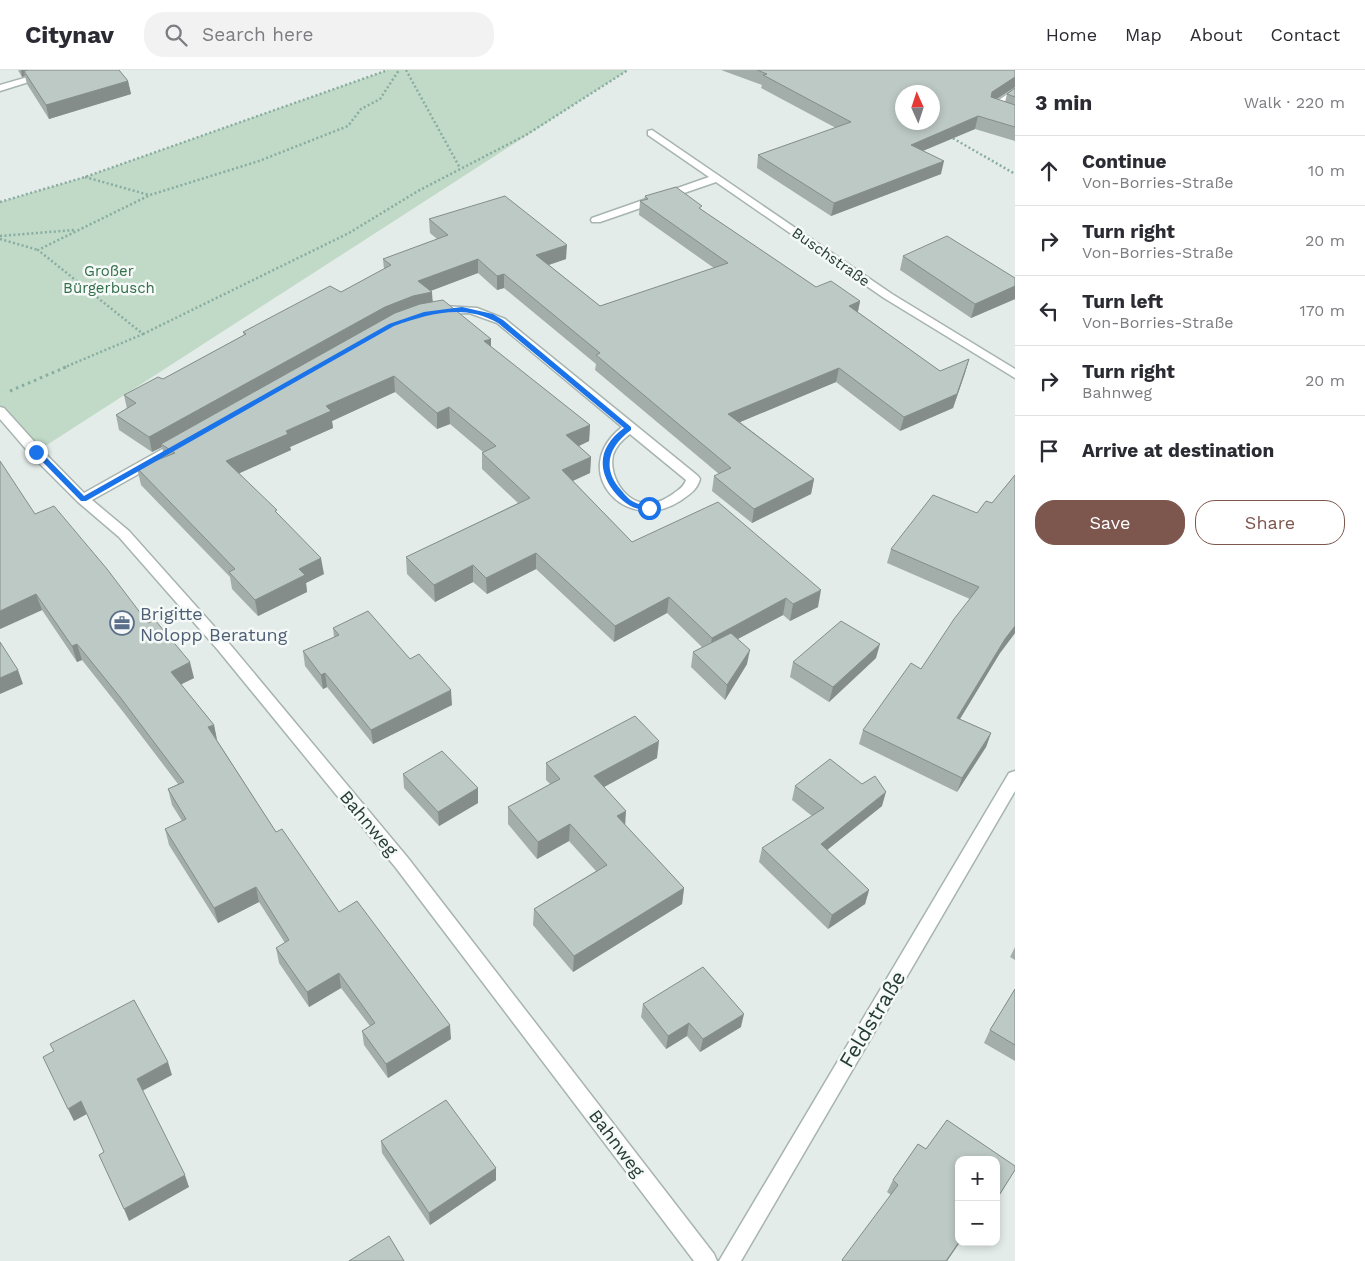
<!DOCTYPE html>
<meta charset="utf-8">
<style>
:root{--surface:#fff;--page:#f2f2f3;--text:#2b2b33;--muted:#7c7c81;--line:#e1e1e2;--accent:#7d564d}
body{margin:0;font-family:"Work Sans",sans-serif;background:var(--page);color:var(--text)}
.controls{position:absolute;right:15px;bottom:15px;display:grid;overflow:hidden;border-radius:10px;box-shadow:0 2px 8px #0003}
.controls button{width:45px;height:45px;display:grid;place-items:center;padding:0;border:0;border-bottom:1px solid var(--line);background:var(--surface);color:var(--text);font:25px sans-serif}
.compass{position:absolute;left:895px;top:15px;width:45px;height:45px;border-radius:50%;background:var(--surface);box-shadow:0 2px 8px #0003;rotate:357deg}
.stop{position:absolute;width:15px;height:15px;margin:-11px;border:4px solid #1a73e8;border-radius:50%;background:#fff}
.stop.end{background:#1a73e8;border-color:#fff;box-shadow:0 1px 5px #0008}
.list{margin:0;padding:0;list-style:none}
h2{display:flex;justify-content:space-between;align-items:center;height:65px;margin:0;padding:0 20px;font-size:21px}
h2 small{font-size:16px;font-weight:400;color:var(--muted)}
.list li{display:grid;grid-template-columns:32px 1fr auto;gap:15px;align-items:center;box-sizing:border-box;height:70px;padding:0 20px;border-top:1px solid var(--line)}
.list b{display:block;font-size:19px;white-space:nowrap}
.list p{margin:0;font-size:16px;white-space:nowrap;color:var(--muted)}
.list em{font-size:16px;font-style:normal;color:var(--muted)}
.actions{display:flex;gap:10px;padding:15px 20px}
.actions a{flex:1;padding:11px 0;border:1px solid var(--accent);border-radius:20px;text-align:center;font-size:18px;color:var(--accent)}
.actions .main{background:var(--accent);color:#fff}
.icon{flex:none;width:28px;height:28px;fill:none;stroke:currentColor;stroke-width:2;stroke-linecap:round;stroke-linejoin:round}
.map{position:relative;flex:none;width:1015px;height:1191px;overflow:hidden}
header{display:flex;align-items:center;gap:30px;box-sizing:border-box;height:70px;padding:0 25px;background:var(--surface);border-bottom:1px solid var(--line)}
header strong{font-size:24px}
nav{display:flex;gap:28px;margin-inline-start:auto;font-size:18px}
.search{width:350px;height:45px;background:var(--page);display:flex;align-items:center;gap:12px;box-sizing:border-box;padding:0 18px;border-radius:20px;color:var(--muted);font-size:19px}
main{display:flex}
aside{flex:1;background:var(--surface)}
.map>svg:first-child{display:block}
.green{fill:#c0dac7}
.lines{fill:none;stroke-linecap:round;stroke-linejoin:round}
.minor-casing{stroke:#a7b4b0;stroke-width:3}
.path-far1{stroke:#89aca1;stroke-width:2.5;stroke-dasharray:2 2.5;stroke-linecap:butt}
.path{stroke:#89aca1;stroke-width:3;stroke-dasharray:2.5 4;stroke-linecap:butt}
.minor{fill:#fff;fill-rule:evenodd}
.wall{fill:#a3ada9}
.shaded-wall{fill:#848d8a}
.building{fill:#bdc9c5;stroke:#848d8a;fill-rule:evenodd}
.route{fill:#1a73e8}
.labels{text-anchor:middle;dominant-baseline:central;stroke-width:5;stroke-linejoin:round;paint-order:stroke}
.far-street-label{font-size:15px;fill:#263c36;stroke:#f5f9f7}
.far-park-label{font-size:15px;fill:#346e4b;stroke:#f5f9f7}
.service-label{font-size:18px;fill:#4e5e75;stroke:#f5f9f7;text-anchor:start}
.street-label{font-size:18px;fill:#263c36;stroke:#f5f9f7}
.near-street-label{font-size:21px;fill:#263c36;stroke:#f5f9f7}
</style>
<header>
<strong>Citynav</strong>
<div class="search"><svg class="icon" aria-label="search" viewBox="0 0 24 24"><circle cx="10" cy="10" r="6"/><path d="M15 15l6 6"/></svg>Search here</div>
<nav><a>Home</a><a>Map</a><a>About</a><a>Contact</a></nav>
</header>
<main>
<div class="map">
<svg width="1015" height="1191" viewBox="0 0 1015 1191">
<rect width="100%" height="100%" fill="#e4ece9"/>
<path class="green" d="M 388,0 L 628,0 L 36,382 L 0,341 L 0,132 L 85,107 Z"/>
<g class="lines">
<g class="minor-casing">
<g id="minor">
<path d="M 52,0 L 67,0 L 0,21 L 0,15 Z"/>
<path d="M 1015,19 L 1015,26 L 996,40 L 990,40 L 990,36 Z"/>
<path d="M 652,60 L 892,224 L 1015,299 L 1015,308 L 884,228 L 716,112 L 600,152 L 592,152 L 591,150 L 592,148 L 709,107 L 648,65 L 648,61 Z"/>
<path d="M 443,236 L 477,238 L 505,249 L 698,406 L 700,409 C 697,420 689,425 680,431 C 625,466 567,400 622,357 L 497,253 L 469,243 L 434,244 L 428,241 L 430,239 ZM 630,364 L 686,410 C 684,417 678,420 673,424 C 667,428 659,433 651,433 C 627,436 608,407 613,385 C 616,376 623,369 630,364 Z"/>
<path d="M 0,337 L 4,338 L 41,379 L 84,423 L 175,372 L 185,372 L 186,375 L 185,378 L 92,430 L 129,461 L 228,572 L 408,788 L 714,1184 L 717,1191 L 694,1191 L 396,798 L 218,580 L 119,467 L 78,432 L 31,385 L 0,349 Z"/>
<path d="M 1015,701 L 1015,721 L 741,1191 L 719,1191 L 1009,703 Z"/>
</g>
</g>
<g class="path-far1">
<path d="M 406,0 L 460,98"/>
<path d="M 949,66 L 1015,104"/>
<path d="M 85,107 L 149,125"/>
<path d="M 0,132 L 85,107 L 388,0"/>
<path d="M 0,166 L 74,160"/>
<path d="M 0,169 L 38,180"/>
<path d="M 143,264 L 349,163 L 418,121 L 526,65 L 628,0"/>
<path d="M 63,298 L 143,264 L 38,180 L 150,125 L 259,91 L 348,56 L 361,39 L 380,29 L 399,0"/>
</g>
<path class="path" d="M 10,321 L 66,297"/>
<use href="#minor" class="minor"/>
</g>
<g class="wall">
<path d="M 18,0 L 119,0 L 128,11 L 131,24 L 49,49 L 27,14 L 25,6 L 22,7 Z"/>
<path d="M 721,0 L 1015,0 L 1015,17 L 997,29 L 1005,32 L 1007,24 L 1015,18 L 1015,71 L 975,59 L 923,81 L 941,104 L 831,146 L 757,98 L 758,85 L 836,58 L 761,18 L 762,15 Z"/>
<path d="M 645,126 L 702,140 L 816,217 L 860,231 L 858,242 L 940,301 L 969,289 L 965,303 L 953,338 L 900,361 L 836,312 L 740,352 L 814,409 L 811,424 L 752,453 L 712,421 L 714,406 L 719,404 L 595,300 L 596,294 L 504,218 L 497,220 L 478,203 L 430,221 L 433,232 L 491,269 L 491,277 L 590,355 L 589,371 L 579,376 L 591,387 L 590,403 L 573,411 L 632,472 L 818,537 L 790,551 L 783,545 L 738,569 L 747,594 L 725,630 L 691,597 L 693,582 L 702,577 L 667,543 L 614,572 L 536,499 L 487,524 L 473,512 L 435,532 L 407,504 L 406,487 L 518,433 L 482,399 L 482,383 L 483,382 L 450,354 L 437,359 L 395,322 L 332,351 L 333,358 L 290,377 L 291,380 L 239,403 L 277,443 L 324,504 L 306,513 L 307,522 L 258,546 L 232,519 L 230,507 L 141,415 L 137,398 L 164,387 L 162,377 L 152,382 L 119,360 L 116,345 L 127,339 L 124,325 L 163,309 L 244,265 L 243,262 L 341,222 L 384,199 L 383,189 L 437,169 L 430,163 L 429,149 L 566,189 L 549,195 L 600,236 L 714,198 L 639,145 L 640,131 L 644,130 Z"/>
<path d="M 903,186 L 1015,208 L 1015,229 L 971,248 L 900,200 Z"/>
<path d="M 1015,405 L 1015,563 L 1000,583 L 960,649 L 991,663 L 986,677 L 957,722 L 859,674 L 863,660 L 921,599 L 970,529 L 887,493 L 891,479 L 977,443 L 992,433 Z"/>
<path d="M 35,444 L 148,553 L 194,608 L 181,614 L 214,655 L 217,670 L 276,762 L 339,842 L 451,969 L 388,1008 L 364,975 L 362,961 L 370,956 L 341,918 L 309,937 L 279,893 L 276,878 L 285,873 L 259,832 L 218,853 L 169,775 L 165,759 L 182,751 L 172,735 L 168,719 L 178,714 L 124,643 L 82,590 L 77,592 L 42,540 L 0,559 Z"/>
<path d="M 333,558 L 410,589 L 452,635 L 373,674 L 327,617 L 323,619 L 305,596 L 303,581 L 334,567 Z"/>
<path d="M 876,588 L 829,632 L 790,607 L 793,592 Z"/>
<path d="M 657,688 L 604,717 L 625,755 L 684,818 L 682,834 L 573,902 L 533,855 L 534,839 L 596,801 L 569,771 L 537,789 L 508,754 L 508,737 L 550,714 L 546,710 L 546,693 Z"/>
<path d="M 403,704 L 478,733 L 439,756 L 404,718 Z"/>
<path d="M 795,716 L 882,736 L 827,780 L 869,820 L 865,834 L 828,859 L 759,792 L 762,778 L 812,746 L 792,730 Z"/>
<path d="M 1015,877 L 1015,890 L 1010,887 Z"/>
<path d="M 1015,919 L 1015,991 L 984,973 L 990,960 Z"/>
<path d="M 643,934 L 741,957 L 700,982 L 687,966 L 666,979 L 641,947 Z"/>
<path d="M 947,1050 L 1015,1096 L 1015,1100 L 996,1131 L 996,1090 L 959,1090 L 959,1172 L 960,1172 L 947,1191 L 842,1191 L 891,1125 L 887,1122 L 893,1110 L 918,1074 L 926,1079 Z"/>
<path d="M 381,1071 L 496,1110 L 430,1155 L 382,1083 Z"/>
</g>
<g class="shaded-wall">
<path d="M 21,0 L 45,0 L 24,1 L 25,6 L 22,7 Z"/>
<path d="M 1015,7 L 1015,17 L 989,34 L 992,22 Z"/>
<path d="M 128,11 L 131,24 L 49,49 L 46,35 Z"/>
<path d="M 978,46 L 975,59 L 908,87 L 911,75 Z"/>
<path d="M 944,91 L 941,104 L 831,146 L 834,133 Z"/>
<path d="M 567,175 L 566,189 L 536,199 L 536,185 Z"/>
<path d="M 478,189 L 478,203 L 420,225 L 432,222 L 433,237 L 161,374 L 162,377 L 152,382 L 149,367 L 418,211 Z"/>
<path d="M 504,204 L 504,218 L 497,220 L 497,206 Z"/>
<path d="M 1015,216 L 1015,229 L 971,248 L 975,234 Z"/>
<path d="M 860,231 L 857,245 L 849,236 Z"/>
<path d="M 491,269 L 491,285 L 484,271 Z"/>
<path d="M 969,289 L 965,303 L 953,338 L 900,361 L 904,347 Z"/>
<path d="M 839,298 L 836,312 L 726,358 L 728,344 Z"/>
<path d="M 394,306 L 395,322 L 332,351 L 333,358 L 290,377 L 291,380 L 229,408 L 226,391 L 286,361 L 326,336 Z"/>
<path d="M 449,337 L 450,354 L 437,359 L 437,343 Z"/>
<path d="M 590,355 L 589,371 L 566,382 L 566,365 Z"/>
<path d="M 591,387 L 590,403 L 561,416 L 562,400 Z"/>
<path d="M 814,409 L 811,424 L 752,453 L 754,439 Z"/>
<path d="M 536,483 L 536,499 L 487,524 L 486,508 Z"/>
<path d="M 321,488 L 324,504 L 306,513 L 307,522 L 258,546 L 255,530 L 299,499 Z"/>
<path d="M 473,495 L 473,512 L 435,532 L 434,515 Z"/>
<path d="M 821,520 L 818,537 L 790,551 L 793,534 Z"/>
<path d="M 36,524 L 42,540 L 0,559 L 0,541 Z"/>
<path d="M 669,527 L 667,543 L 614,572 L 615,556 Z"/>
<path d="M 786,528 L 783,545 L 709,584 L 712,568 Z"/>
<path d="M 1015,556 L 1015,563 L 1000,583 L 952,662 L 957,648 L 1005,569 Z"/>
<path d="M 77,574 L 82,590 L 77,592 L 72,576 Z"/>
<path d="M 880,574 L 876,588 L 829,632 L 833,617 Z"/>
<path d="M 750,580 L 747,594 L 725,630 L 727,615 Z"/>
<path d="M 190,592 L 194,608 L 174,618 L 171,602 Z"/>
<path d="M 18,600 L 23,614 L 0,624 L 0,608 Z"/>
<path d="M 325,603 L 327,617 L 323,619 L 321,605 Z"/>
<path d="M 451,620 L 452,635 L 373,674 L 371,660 Z"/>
<path d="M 214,655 L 217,670 L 208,657 Z"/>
<path d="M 991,663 L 986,677 L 957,722 L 962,708 Z"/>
<path d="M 659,671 L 657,688 L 593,723 L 594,706 Z"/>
<path d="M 478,718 L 478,733 L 439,756 L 438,742 Z"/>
<path d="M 886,722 L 882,736 L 817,788 L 821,774 Z"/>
<path d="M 626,741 L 625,758 L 617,746 Z"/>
<path d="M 570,754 L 569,771 L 537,789 L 538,772 Z"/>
<path d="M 256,817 L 259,832 L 218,853 L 214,838 Z"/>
<path d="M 684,818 L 682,834 L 573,902 L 574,886 Z"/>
<path d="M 869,820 L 865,834 L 828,859 L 832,845 Z"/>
<path d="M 339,903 L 341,918 L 309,937 L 307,922 Z"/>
<path d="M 744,944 L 741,957 L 700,982 L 703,969 Z"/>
<path d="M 689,953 L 687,966 L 666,979 L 668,966 Z"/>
<path d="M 450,955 L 451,969 L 388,1008 L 386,994 Z"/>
<path d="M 168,992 L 172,1005 L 142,1021 L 137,1009 Z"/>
<path d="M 81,1031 L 87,1044 L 74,1051 L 68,1039 Z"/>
<path d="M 496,1098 L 496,1110 L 430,1155 L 429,1143 Z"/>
<path d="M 185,1105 L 189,1117 L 129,1151 L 124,1139 Z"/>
<path d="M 959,1172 L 960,1172 L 947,1191 L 946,1191 Z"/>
</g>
<g class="building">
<path d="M 28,0 L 119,0 L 128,11 L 46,35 L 24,1 Z"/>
<path d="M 757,0 L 1015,0 L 1015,7 L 992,22 L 991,27 L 1015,35 L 1015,57 L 978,46 L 911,75 L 944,91 L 834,133 L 758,85 L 851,52 L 763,5 L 767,4 ZM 902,22 L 932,22 L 932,52 L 902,52 Z"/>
<path d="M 1015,18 L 1015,27 L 1007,24 Z"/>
<path d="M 676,117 L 702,136 L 699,138 L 816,217 L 831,211 L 860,231 L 849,236 L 940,301 L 969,289 L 957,324 L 904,347 L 839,298 L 728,344 L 814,409 L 754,439 L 714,406 L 731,398 L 596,285 L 600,283 L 504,204 L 497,206 L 478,189 L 418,211 L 432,222 L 413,226 L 385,237 L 149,367 L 116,345 L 136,333 L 124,325 L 158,307 L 163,309 L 246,264 L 243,262 L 330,216 L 341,222 L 391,195 L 383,189 L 448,165 L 429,149 L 505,126 L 567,175 L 536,185 L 600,236 L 728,193 L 640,131 L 648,129 L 645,126 Z"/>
<path d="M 947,166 L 1015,208 L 1015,216 L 975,234 L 903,186 Z"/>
<path d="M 443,230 L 491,269 L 484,271 L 590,355 L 566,365 L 591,387 L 562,400 L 632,472 L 718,432 L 821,520 L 793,534 L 786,528 L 712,568 L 669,527 L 615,556 L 536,483 L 486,508 L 473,495 L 434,515 L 406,487 L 530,428 L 482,383 L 496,376 L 449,337 L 437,343 L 394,306 L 326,336 L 331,341 L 286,361 L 288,364 L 226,391 L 277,440 L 275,441 L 321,488 L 299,499 L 305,505 L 255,530 L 229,502 L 235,499 L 137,398 L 175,383 L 161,374 L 395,243 L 420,234 Z"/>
<path d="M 0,391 L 35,444 L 54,436 L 107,499 L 148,553 L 155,550 L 190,592 L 171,602 L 214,655 L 208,657 L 276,762 L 282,759 L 339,842 L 357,831 L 450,955 L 386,994 L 362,961 L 375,953 L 339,903 L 307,922 L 276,878 L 289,870 L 256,817 L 214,838 L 165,759 L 186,749 L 168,719 L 184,712 L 120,627 L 77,574 L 72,576 L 36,524 L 0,541 Z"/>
<path d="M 1015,405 L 1015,556 L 1005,569 L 957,648 L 991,663 L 962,708 L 863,660 L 911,593 L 921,599 L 954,549 L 979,517 L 891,479 L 933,425 L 977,443 L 986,431 L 992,433 Z"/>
<path d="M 368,541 L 410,589 L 419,584 L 451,620 L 371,660 L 325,603 L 321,605 L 303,581 L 339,565 L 333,558 Z"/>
<path d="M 841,551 L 880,574 L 833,617 L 793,592 Z"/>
<path d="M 731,563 L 750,580 L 727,615 L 693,582 Z"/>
<path d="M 0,572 L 18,600 L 0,608 Z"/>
<path d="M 635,646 L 659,671 L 594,706 L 626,741 L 617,746 L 684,818 L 574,886 L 534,839 L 607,795 L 570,754 L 538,772 L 508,737 L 560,709 L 546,693 Z"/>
<path d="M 442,681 L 478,718 L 438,742 L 403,704 Z"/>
<path d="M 830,689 L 862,714 L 875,706 L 886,722 L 821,774 L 869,820 L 832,845 L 762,778 L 824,738 L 795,716 Z"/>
<path d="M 703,897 L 744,944 L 703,969 L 689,953 L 668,966 L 643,934 Z"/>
<path d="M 1015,919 L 1015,975 L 990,960 Z"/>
<path d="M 134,930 L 168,992 L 137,1009 L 185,1105 L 124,1139 L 99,1085 L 104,1082 L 81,1031 L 68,1039 L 43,987 L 54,981 L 50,974 Z"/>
<path d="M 446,1030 L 496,1098 L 429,1143 L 381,1071 Z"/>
<path d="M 947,1050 L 1015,1096 L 1015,1100 L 996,1130 L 996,1090 L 959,1090 L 959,1172 L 946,1191 L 843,1191 L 842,1190 L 898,1115 L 893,1110 L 918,1074 L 926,1079 Z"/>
<path d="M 389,1166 L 404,1191 L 349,1191 Z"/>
</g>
<path class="route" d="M 462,237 L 493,244 L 503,250 L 631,357 L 631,360 C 609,376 601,398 621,420 C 625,425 629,430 636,433 C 640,435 646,435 651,436 L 651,440 C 637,441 626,435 617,425 C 596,401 598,377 624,358 L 498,253 C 464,233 428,244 394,256 L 86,431 L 81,431 L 33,382 L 39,380 L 84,426 L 389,254 L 424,242 Z"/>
<defs>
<g id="office-ring" transform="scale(1.25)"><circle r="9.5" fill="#f5f9f7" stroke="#5c6f8a" stroke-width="1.5"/><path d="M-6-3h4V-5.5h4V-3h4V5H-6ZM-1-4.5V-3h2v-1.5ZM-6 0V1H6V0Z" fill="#5c6f8a"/></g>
</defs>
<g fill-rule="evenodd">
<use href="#office-ring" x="122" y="553"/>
</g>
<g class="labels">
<g class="far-street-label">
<text transform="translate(831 187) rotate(35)">Buschstraße</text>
</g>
<g class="far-park-label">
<text x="109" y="201">Großer<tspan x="109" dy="17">Bürgerbusch</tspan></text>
</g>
<g class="service-label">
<text x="140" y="543">Brigitte<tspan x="140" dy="21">Nolopp Beratung</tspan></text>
</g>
<g class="street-label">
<text transform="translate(369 753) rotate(50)">Bahnweg</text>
<text transform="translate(617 1073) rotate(53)">Bahnweg</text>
</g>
<g class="near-street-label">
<text transform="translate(872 949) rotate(-59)">Feldstraße</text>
</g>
</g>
</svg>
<div class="controls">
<button>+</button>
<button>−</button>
</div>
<svg class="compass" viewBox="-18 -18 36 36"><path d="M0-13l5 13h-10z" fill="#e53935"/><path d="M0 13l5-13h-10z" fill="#7c7c81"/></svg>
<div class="stop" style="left:649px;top:438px"></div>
<div class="stop end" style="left:36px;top:382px"></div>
</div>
<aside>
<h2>3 min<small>Walk · 220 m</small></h2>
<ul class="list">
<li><svg class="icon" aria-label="ahead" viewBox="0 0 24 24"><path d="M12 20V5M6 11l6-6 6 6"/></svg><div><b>Continue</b><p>Von-Borries-Straße</p></div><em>10 m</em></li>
<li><svg class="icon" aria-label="right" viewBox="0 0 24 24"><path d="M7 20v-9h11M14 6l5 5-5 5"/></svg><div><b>Turn right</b><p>Von-Borries-Straße</p></div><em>20 m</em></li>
<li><svg class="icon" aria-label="left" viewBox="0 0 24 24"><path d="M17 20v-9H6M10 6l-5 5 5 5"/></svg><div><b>Turn left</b><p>Von-Borries-Straße</p></div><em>170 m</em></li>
<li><svg class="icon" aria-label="right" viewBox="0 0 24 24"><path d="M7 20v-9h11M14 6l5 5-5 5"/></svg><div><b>Turn right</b><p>Bahnweg</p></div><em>20 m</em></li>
<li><svg class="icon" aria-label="arrive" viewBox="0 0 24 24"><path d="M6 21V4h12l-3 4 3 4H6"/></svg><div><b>Arrive at destination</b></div></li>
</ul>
<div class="actions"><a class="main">Save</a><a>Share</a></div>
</aside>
</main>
